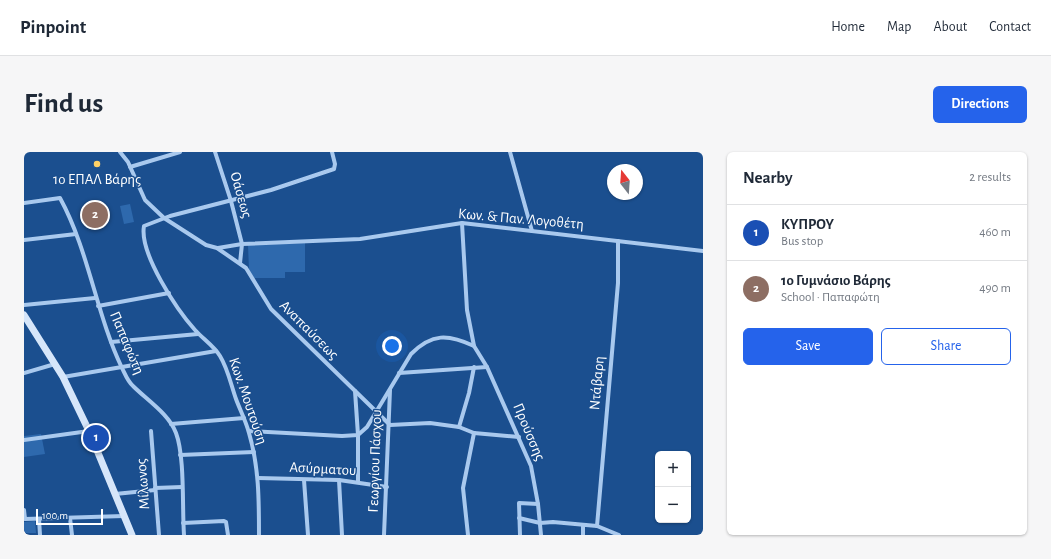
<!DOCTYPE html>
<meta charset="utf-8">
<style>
:root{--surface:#fff;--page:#f6f6f7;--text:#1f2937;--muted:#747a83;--line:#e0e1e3;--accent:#2563eb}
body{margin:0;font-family:"Alegreya Sans",sans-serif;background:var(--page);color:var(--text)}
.controls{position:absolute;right:12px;bottom:12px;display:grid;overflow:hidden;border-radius:6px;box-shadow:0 1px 3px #0004}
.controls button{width:36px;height:36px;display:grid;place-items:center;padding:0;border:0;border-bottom:1px solid var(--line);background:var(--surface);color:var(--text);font:20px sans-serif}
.compass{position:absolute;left:583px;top:12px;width:36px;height:36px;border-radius:50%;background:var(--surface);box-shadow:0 1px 3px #0004;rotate:343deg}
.scale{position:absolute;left:12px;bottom:10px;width:67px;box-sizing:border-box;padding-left:4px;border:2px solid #fff;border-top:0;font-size:11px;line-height:14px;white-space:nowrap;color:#fff;-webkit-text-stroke:3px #1b4f8f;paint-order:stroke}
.you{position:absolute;left:368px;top:194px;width:14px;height:14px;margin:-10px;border:3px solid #fff;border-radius:50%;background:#1a73e8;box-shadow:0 0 0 6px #1a73e833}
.badge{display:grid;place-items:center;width:26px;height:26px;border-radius:50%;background:var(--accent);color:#fff;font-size:13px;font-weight:700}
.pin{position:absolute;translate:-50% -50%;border:2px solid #fff;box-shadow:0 1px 4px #0006}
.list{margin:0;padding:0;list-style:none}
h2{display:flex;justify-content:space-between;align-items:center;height:52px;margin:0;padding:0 16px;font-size:17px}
h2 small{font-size:13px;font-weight:400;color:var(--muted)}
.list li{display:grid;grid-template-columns:26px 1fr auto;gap:12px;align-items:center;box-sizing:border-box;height:56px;padding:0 16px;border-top:1px solid var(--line)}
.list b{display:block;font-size:15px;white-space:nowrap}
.list p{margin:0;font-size:13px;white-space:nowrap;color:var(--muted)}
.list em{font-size:13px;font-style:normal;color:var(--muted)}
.actions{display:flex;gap:8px;padding:12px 16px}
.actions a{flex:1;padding:9px 0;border:1px solid var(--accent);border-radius:6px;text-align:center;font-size:14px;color:var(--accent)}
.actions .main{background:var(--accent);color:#fff}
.map{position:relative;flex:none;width:679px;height:383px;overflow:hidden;border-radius:6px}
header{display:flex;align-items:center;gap:24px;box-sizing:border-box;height:56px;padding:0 20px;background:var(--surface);border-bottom:1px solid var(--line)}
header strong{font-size:19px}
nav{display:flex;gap:22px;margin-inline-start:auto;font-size:14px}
.intro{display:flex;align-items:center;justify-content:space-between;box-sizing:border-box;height:96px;padding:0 24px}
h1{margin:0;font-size:28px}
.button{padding:10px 18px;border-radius:6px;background:var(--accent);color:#fff;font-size:14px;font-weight:700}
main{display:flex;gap:24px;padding:0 24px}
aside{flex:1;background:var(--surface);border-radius:6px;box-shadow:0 1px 3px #0004}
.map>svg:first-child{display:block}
.green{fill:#2e69ad}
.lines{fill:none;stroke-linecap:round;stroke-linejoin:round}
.street{stroke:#a9c9ee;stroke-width:4}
.secondary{stroke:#d6e6fa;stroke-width:7}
.poi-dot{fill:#ffd166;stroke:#1b4f8f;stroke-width:1.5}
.labels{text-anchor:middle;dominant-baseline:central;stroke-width:3;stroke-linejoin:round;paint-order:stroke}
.poi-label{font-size:15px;fill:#fff;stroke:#1b4f8f}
.street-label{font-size:15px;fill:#fff;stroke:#1b4f8f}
</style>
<header>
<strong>Pinpoint</strong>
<nav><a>Home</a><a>Map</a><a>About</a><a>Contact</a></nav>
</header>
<div class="intro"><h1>Find us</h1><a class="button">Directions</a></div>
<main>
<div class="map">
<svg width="679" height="383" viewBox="0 0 679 383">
<rect width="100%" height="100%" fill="#1b4f8f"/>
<g class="green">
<path d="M 106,52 L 110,70 L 100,72 L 96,54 Z"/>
<path d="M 281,91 L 281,120 L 261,120 L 261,126 L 230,126 L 225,118 L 224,93 Z"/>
<path d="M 17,282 L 21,302 L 0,305 L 0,284 Z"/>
<path d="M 11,369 L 12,381 L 0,381 L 0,370 Z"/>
</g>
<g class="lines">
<g class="street">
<path d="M 96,0 L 104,10 L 121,48 L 140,66 L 182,93 L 193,96 L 222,116 L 247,157 L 366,273 L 406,271 L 435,275 L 450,281 L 495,285"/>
<path d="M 191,0 L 207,49 L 218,92 L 216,111"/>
<path d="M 486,0 L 508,79"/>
<path d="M 106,15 L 156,0"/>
<path d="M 0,51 L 36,46 C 65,99 72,162 98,216 C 101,222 104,230 109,234 C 123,248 145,262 152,281 C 161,305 158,355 160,383"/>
<path d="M 438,71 L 443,158 L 450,194 L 463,215 L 507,314 L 514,352 L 517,383"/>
<path d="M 0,88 L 52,82"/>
<path d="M 194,96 L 218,92 L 336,87 L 438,71 L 679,99"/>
<path d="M 0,153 L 71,146"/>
<path d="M 74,154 L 145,141"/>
<path d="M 87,190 L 174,182"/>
<path d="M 0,221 L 31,212"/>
<path d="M 375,221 L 463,215"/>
<path d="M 39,225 L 192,199"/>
<path d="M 331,239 L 334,283 L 334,330"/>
<path d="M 147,272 L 220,266"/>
<path d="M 435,275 L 445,241 L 450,215"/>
<path d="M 127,279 L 135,383"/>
<path d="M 225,279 L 318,284 L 334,283 L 343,275 L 387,202 C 408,181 424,182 450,194"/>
<path d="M 0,288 L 65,279"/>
<path d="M 156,303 L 230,300"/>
<path d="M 234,326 L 315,328 L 363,335"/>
<path d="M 280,328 L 284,383"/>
<path d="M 315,328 L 318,383"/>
<path d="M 131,336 L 158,335"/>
<path d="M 91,342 L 131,338"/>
<path d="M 0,358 L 1,367 L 100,364"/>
<path d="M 46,366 L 48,383"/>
<path d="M 495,366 L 516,371 L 529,370 L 573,374 L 595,383"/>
<path d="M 15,367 L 16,383"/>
<path d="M 159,371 L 200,369 L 202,370 L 204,383"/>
<path d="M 559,373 L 559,383"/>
<path d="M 573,374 L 594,131 L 594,89"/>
<path d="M 235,383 C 235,348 235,315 225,281 C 222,269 216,258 212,247 C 207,233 204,217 196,204 C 190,194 179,187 171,178 C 153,158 115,101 120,74 L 146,64 L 247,38 L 310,17 L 311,12 L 308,0"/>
<path d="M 360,383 L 366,238"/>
<path d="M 444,383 L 439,336 L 450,281"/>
<path d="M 496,383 L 495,351 L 514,352"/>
</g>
<path class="secondary" d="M 0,163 L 39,225 L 65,279 L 108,383"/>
</g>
<circle class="poi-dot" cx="73" cy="12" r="4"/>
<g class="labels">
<g class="poi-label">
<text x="73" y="27">1ο ΕΠΑΛ Βάρης</text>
</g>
<g class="street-label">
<text transform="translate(217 43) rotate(74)">Οάσεως</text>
<text transform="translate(497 67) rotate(5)">Κων. &amp; Παν. Λογοθέτη</text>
<text transform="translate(285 178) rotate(45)">Αναπαύσεως</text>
<text transform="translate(103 191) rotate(67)">Παπαφώτη</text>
<text transform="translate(573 231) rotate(-85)">Ντάβαρη</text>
<text transform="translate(224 249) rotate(71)">Κων. Μουτούση</text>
<text transform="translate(505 280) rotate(67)">Προύσσης</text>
<text transform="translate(351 309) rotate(-88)">Γεωργίου Πάσχου</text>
<text transform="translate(299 317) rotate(3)">Ασύρματου</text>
<text transform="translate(119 332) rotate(-94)">Μίλωνος</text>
</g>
</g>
</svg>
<div class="controls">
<button>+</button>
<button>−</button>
</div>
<svg class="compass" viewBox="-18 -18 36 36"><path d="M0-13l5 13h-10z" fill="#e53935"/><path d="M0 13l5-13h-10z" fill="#747a83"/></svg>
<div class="scale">100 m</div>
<div class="you"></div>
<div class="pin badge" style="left:72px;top:286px;background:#1a4fb4">1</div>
<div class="pin badge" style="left:71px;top:63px;background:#8d6e63">2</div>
</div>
<aside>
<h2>Nearby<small>2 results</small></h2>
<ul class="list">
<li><span class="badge" style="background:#1a4fb4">1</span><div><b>ΚΥΠΡΟΥ</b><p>Bus stop</p></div><em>460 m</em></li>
<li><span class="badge" style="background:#8d6e63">2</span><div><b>1ο Γυμνάσιο Βάρης</b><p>School · Παπαφώτη</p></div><em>490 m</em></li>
</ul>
<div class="actions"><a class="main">Save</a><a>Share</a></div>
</aside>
</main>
